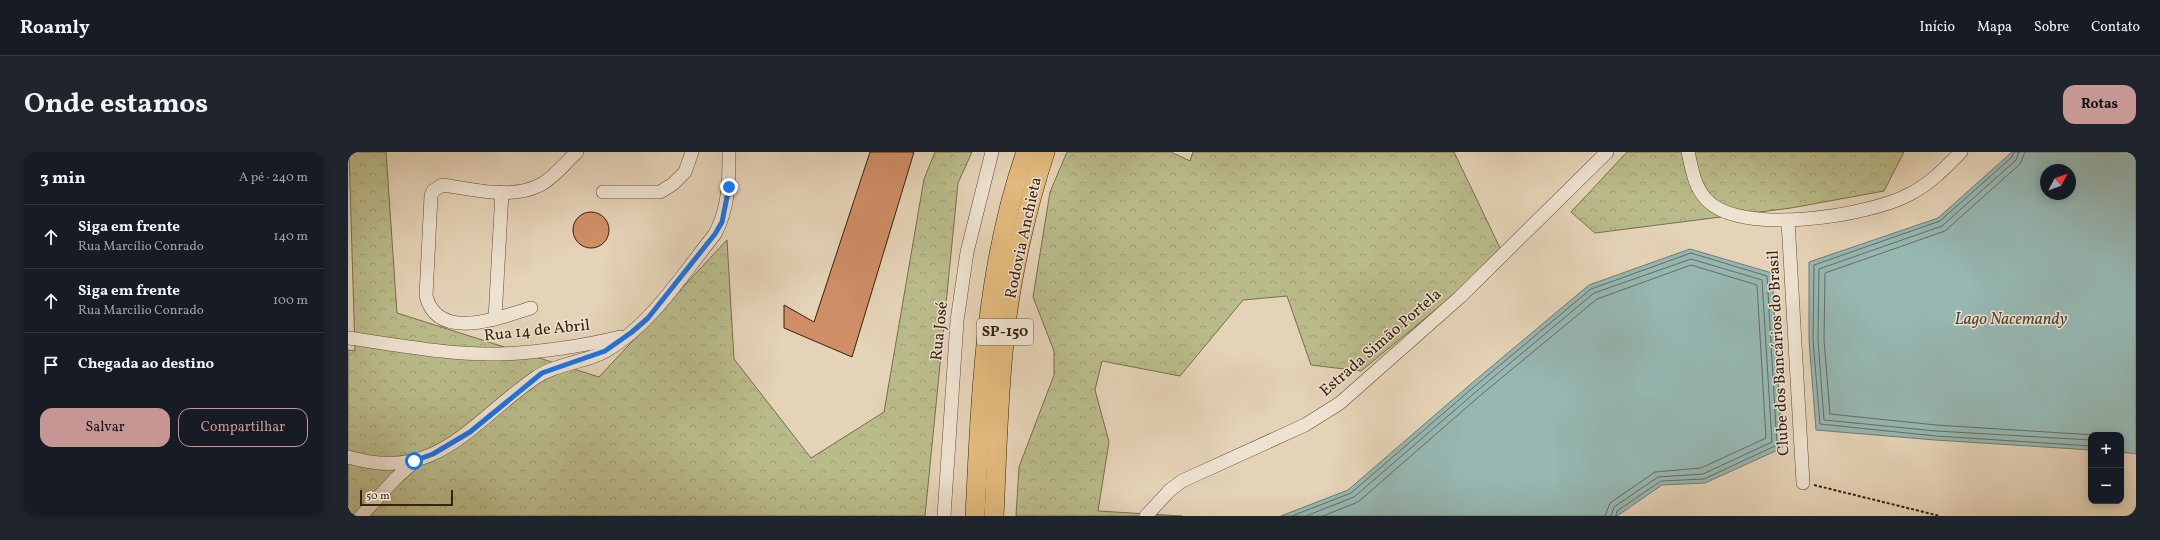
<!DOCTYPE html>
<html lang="pt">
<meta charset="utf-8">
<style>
:root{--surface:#171b24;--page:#20242c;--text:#f1f3f6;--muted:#9ea1a6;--line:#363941;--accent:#c59692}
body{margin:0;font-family:Vollkorn,serif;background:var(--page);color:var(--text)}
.controls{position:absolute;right:12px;bottom:12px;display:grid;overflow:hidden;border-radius:8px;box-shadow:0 2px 10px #0003}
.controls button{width:36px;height:36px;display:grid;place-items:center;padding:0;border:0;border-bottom:1px solid var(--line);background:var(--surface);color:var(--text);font:20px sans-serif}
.compass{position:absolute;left:1692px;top:12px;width:36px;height:36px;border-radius:50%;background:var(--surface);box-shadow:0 2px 10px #0003;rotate:49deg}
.scale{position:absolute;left:12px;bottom:10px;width:93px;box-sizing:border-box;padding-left:4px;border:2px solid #372110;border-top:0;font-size:11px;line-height:14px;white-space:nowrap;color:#372110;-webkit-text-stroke:3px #eee2d0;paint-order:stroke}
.stop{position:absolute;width:12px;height:12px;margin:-9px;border:3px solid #1a73e8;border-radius:50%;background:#fff}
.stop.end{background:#1a73e8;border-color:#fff;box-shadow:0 1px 4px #0008}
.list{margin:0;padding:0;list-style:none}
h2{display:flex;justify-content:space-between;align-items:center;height:52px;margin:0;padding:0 16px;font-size:17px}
h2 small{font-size:13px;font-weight:400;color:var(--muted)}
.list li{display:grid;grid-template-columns:26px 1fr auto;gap:12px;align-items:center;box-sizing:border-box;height:64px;padding:0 16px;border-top:1px solid var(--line)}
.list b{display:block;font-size:15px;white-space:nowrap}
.list p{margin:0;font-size:13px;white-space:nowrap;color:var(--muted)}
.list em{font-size:13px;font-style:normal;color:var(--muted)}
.actions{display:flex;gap:8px;padding:12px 16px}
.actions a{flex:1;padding:9px 0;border:1px solid var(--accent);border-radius:12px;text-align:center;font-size:14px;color:var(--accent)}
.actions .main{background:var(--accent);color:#111}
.icon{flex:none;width:22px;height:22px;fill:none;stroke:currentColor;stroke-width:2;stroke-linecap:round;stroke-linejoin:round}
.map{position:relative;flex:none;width:1788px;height:364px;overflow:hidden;border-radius:12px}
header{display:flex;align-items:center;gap:24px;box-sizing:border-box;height:56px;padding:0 20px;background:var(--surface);border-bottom:1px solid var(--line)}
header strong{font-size:19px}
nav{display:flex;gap:22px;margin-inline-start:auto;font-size:14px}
.intro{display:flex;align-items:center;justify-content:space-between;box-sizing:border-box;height:96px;padding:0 24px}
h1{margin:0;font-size:28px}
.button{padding:10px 18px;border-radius:12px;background:var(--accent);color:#111;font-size:14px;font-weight:700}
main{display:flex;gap:24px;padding:0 24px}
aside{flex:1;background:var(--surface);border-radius:12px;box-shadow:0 2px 10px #0003}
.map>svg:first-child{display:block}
.forest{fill:url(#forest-crowns);stroke:#786e4d}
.water{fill:#96b7b2;stroke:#707b71;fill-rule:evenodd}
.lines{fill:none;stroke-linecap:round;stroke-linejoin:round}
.shore{stroke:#666c61;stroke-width:1}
.building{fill:#d08e66;stroke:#372110}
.minor-casing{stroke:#624e3a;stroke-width:14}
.highway-casing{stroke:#372110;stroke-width:20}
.path{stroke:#372110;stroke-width:2;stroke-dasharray:3 2;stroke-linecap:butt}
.minor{stroke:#eee2d0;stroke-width:13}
.highway{stroke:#e2ba7c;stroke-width:19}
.route{stroke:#1a73e8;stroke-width:5}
.labels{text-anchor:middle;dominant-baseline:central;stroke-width:3;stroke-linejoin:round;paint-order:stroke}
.shield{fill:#eee2d0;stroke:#6e5b4a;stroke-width:1}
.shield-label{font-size:15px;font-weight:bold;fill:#372110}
.street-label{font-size:16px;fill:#372110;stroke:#eee2d0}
.water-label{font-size:17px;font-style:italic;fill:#4f4638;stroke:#eee2d0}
</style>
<header>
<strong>Roamly</strong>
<nav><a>Início</a><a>Mapa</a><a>Sobre</a><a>Contato</a></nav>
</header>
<div class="intro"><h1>Onde estamos</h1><a class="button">Rotas</a></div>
<main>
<aside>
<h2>3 min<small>A pé · 240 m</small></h2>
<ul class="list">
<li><svg class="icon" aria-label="ahead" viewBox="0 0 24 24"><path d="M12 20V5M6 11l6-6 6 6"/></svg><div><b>Siga em frente</b><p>Rua Marcílio Conrado</p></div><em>140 m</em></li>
<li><svg class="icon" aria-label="ahead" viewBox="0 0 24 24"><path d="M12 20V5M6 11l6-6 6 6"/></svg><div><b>Siga em frente</b><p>Rua Marcilio Conrado</p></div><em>100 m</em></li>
<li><svg class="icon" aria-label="arrive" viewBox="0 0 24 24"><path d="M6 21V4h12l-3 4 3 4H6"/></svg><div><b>Chegada ao destino</b></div></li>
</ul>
<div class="actions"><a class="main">Salvar</a><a>Compartilhar</a></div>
</aside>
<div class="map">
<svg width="1788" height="364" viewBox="0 0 1788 364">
<defs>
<pattern id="forest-crowns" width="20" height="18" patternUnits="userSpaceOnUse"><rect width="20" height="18" fill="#babb8a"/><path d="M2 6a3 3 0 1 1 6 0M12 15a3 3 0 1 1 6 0" fill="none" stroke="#a0a076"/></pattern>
</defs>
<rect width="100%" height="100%" fill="#e5d3b7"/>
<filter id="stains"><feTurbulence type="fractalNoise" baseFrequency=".005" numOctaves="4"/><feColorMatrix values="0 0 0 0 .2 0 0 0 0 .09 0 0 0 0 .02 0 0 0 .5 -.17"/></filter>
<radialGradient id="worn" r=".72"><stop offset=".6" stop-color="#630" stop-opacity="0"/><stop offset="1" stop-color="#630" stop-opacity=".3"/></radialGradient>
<g class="forest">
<path d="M 1,0 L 38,0 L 49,161 L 251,225 L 379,88 L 386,207 L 463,306 L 536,260 L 576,27 L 587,0 L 624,0 L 610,31 L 577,364 L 0,364 L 0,198 L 7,199 Z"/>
<path d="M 719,0 L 823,0 L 842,9 L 845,0 L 1106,0 L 1153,98 L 1136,118 L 1013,219 L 963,213 L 939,144 L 895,148 L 832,224 L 754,209 L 747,238 L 761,290 L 750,359 L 834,364 L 668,364 L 671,315 L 706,223 L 706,199 L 685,145 L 702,40 Z"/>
<path d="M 1279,0 L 1556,0 L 1536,39 L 1443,56 L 1247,81 L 1223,60 Z"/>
</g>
<g class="water">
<path d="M 1664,0 L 1788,0 L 1788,302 L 1773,300 L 1773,283 L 1743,283 L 1743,298 L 1587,288 L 1468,278 L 1461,188 L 1461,110 L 1590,66 ZM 1698,18 L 1722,18 L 1722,42 L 1698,42 Z"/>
<path d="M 1342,97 L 1424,121 L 1434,296 L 1357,331 L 1314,333 L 1269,364 L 933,364 L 1000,338 L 1124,231 L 1241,133 Z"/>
</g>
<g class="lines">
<g class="shore">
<path d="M 1666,0 L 1664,5 L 1592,69 L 1466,113 L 1465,188 L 1472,272 L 1588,284 L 1743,294"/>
<path d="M 1671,0 L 1668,8 L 1594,74 L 1471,117 L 1470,188 L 1476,268 L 1588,279 L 1743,288"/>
<path d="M 1677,0 L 1672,12 L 1597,79 L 1477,121 L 1476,188 L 1482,262 L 1588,273 L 1746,283"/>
<path d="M 944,364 L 1003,341 L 1127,234 L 1243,137 L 1343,101 L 1419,124 L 1429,293 L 1356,327 L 1313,329 L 1269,359 L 1268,364"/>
<path d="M 958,364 L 1006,345 L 1130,238 L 1246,141 L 1343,107 L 1414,128 L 1424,290 L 1355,322 L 1310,325 L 1266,355 L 1263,364"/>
<path d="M 975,364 L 1010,350 L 1134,242 L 1249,147 L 1343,113 L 1409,133 L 1418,286 L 1353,316 L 1307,320 L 1262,351 L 1257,364"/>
</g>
</g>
<g class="building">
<path d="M 522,0 L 566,0 L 504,205 L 436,176 L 436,153 L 466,170 Z"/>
<circle cx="243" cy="78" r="18"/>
</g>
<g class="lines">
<g class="minor-casing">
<g id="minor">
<path d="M 1340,0 C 1344,17 1346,34 1358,47 C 1391,85 1522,64 1562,42 C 1582,32 1597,16 1613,0"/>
<path d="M 255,40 L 312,40 L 325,32 L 337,20 L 344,0"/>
<path d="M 1440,69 L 1455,331"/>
<path d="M 183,156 C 153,165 90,191 78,144 L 83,44 L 85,39 L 94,33 C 125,37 163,48 192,33 C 206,26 217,11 229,0"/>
<path d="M 147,167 L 154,40"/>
<path d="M 0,186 C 50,193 101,203 151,202 C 188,201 236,194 272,185"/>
<path d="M 0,305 C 89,332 124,269 187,226 C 209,211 236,211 258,199 C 304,172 334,123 367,82 C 381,56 381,29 381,0"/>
<path d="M 13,364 L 48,326 L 67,309"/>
<path d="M 596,364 L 609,169 L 619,100 L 644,0"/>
<path d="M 798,364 L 822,338 L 834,329 L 957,273 L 992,251 L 1112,145 L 1259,0"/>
</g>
</g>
<g class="highway-casing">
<g id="highway">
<path d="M 627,364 C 633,242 637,117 678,0"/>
<path d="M 646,364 C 649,303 650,242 657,181 C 663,124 679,55 697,0"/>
</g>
</g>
<path class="path" d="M 1466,333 L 1592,364"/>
<use href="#minor" class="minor"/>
<use href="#highway" class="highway"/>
</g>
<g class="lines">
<path class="route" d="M 66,309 L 85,302 L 122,280 L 194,221 L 257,199 L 284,180 L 300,166 L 367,82 L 374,70 L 381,35"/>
</g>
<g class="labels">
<rect class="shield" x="629" y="167" width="56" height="26" rx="3"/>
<g class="shield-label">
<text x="657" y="180">SP-150</text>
</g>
<g class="street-label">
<text transform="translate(676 86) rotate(-78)">Rodovia Anchieta</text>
<text transform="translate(189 179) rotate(-6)">Rua 14 de Abril</text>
<text transform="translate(592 179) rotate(-84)">Rua José</text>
<text transform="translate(1033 191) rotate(-41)">Estrada Simão Portela</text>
<text transform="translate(1431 201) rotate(-93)">Clube dos Bancários do Brasil</text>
</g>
<g class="water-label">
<text x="1663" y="167">Lago Nacemandy</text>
</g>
</g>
<rect width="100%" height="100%" filter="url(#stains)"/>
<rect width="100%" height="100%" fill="url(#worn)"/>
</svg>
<div class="controls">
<button>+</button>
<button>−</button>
</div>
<svg class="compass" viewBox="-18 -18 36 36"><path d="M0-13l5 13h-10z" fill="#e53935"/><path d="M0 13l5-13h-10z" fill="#9ea1a6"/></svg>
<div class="scale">50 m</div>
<div class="stop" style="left:66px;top:309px"></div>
<div class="stop end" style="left:381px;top:35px"></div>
</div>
</main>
